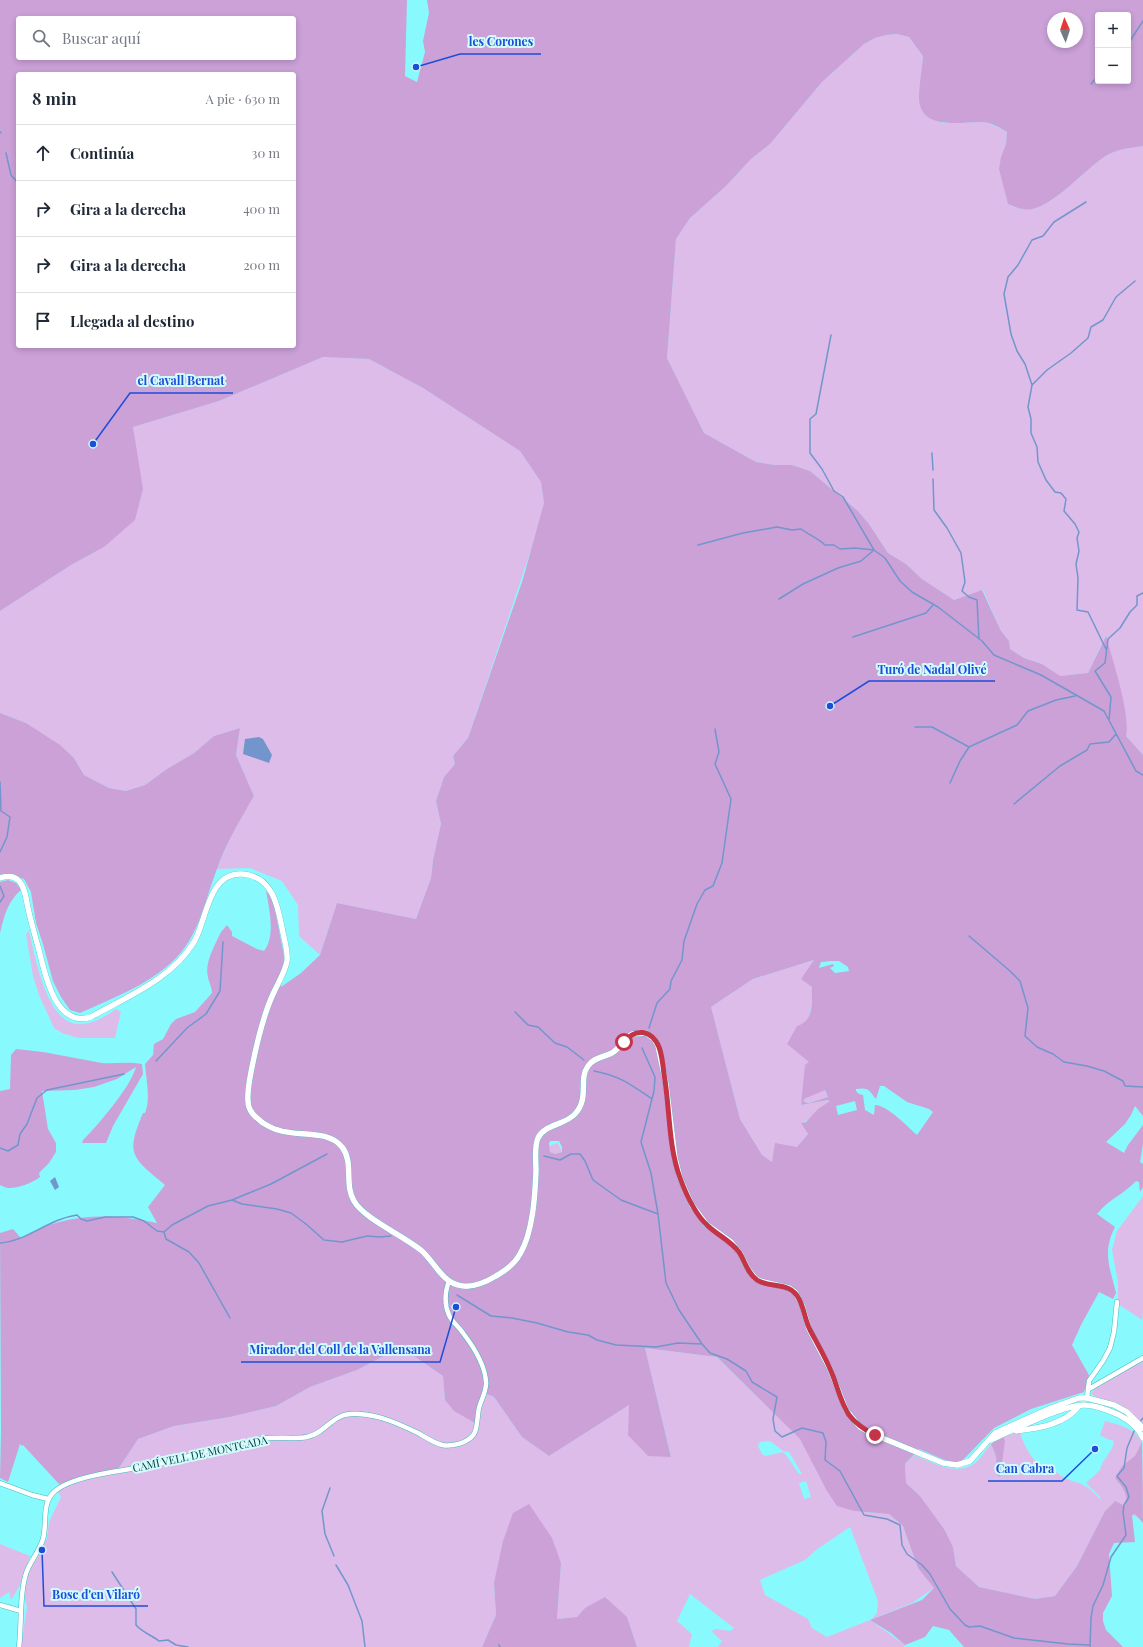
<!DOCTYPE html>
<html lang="es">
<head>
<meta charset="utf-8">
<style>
  body { margin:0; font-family:"Playfair Display",serif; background:#f2f2f3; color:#1f2937 }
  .controls { position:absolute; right:12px; top:12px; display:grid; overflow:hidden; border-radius:4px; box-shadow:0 2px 6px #0003 }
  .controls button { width:36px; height:36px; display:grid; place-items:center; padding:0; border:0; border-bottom:1px solid #e0e1e3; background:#fff; color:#1f2937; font:20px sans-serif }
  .compass { position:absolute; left:1047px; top:12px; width:36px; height:36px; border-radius:50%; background:#fff; box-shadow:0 2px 6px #0003; rotate:357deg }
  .stop { position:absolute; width:12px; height:12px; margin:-9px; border:3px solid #c43347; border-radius:50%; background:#fff }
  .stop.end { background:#c43347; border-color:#fff; box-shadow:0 1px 4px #0008 }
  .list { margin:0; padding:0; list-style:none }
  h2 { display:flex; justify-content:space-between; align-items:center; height:52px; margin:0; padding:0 16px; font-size:17px }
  h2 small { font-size:13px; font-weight:400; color:#747a83 }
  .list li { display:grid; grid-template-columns:26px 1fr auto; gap:12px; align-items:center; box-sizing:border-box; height:56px; padding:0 16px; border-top:1px solid #e0e1e3 }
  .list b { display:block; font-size:15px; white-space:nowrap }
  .list em { font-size:13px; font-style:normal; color:#747a83 }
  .icon { flex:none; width:22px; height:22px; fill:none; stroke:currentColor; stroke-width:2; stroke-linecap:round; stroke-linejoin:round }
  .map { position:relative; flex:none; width:1143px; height:1647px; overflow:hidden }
  .search { position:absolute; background:#fff; box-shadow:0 2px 6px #0003; left:16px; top:16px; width:280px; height:44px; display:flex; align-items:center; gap:10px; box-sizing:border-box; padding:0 14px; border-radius:4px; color:#747a83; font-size:15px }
  .panel { position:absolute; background:#fff; box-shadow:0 2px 6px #0003; left:16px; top:72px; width:280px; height:276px; border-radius:4px }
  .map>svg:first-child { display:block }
  .green { fill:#debce9; fill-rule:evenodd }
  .forest { fill:#cba1d8; fill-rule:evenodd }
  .water { fill:#7296cc }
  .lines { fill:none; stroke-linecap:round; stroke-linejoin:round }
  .stream { stroke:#7296cc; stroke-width:1.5 }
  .minor-casing { stroke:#41babd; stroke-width:5.5 }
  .tertiary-casing { stroke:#41babd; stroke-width:6 }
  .minor { stroke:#fff; stroke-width:4.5 }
  .tertiary { stroke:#fff; stroke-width:5.5 }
  .route { stroke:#c43347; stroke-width:5 }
  .labels { text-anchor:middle; stroke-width:4; stroke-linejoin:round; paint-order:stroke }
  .street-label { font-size:11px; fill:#02393b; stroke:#d2fbfc }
  .leader { fill:none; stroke:#1d4ed8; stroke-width:1.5 }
  .callout-dot { fill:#1d4ed8; stroke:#d2fbfc; stroke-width:1.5 }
  .callout-label { font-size:12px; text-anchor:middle; font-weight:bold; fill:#1d4ed8; stroke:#d2fbfc; stroke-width:4; stroke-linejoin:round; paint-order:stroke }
</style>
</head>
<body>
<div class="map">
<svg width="1143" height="1647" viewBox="0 0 1143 1647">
  <rect width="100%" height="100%" fill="#88fafe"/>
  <!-- green -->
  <path class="green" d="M897,34L909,37L923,56L919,100L942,123L986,122L1007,132L1006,144L1001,157L1008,204C1015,207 1023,211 1032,209C1054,205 1085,170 1104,157C1116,149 1130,148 1143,146V755L1126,736L1105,637L1088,673L1060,676L1042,664L1024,658L1010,649L1009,641L1001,631L983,590L954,600L922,579L906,564L888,553L869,524L858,511L810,471L792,465H774L756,462L704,433L667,358L676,239L690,218L726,186L751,159L770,144L822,82L864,44L875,38L886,35Z
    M323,357L369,359L423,388L520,451L541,482L544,503L535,538L468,738L453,756L455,764L444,777L436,801L441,824L433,860L431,878L416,919L337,903L320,955L299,936L298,905L282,881L250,868L217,869L231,835L254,796L236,755L240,728L214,736L194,753L167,769L145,785L126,791L109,788L84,775L74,758L26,723L0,713V611L71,565L104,547L135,443L133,427L219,401Z
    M29,931C35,956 47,1029 83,1024C95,1023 106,1016 116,1009L121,1012L115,1038H78L62,1033L54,1028L39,995L33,976L26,934Z
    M815,960L810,1016L806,1023L809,1062L801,1105L828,1100L830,1101C825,1105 806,1122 802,1123L808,1134L797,1147L772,1162L762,1155L740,1119L711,1007L753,979Z
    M824,1089L828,1097L809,1103L804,1102V1099Z
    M558,1143L562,1152L555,1154L550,1152L549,1146Z
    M1143,1196V1312L1142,1320L1118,1304V1282L1112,1250L1117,1231Z
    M401,1347L443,1376L445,1400L482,1392L494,1397L522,1437L549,1456L630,1404L671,1456L645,1348L717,1357L800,1439L811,1458L854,1511L889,1514L903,1526L918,1568L934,1588L912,1603L872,1619L877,1613L878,1601L850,1527L816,1550L805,1560L760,1580L765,1595L808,1619L812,1628L827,1637L870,1620L905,1645L904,1647H718L722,1641L711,1631L716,1629L730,1631L734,1628L690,1594L677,1621L692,1634L689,1647H637L627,1617L585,1608L577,1617L557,1619L561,1563L494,1583L496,1615L482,1647H21L27,1607L24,1595L29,1570L42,1549L47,1538L49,1522L61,1497L58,1492L59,1484L119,1468L138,1439L174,1426L230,1417L276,1406L310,1387L357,1370ZM770,1441L783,1451L789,1452L802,1474H799L786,1455L783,1452L765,1456L762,1454L758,1446L760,1442ZM806,1481L811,1497L804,1499L799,1483Z
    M1143,1362V1423L1123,1407L1096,1397L1091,1394C1098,1380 1129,1369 1143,1362Z
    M1105,1421C1119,1425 1136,1428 1142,1443L1143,1494L1139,1518L1132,1515L1125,1506L1114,1502L1105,1511L1077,1566L1055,1596L1035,1599L979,1587L956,1566L953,1547L920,1496L906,1483L905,1464L914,1455C932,1462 956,1477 975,1463C981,1458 986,1450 991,1444L996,1456L997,1475L1000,1477L1003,1436L1020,1433C1025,1448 1036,1470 1054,1469C1065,1483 1075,1479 1087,1487C1093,1491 1097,1497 1102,1500L1099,1496L1086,1483L1100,1470C1102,1459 1113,1452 1114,1441L1107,1439L1100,1435Z
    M0,1544L30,1556L19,1587L11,1600L9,1592L0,1598Z"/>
  <!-- forest -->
  <path class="forest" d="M0,0H407L405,76L417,82L425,52L423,41L429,13L427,0H1143V146C1130,148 1116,149 1104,157C1085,170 1054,205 1032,209C1023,211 1015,207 1008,204L999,169L1001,157L1006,144L1007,132C1000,128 992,123 984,122C963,121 921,132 919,99C919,85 922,70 923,56L909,37L897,34L886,35L875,38L864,44L822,82L770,144L751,159L726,186L690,218L676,239L667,358L704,433L756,462L774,465H792L810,471L858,511L869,524L888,553L906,564L922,579L954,600L982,590L1001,631L1009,641L1010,649L1024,658L1042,664L1060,676L1088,673L1106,636C1112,658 1131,716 1126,736L1143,755V1116L1135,1106L1131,1115L1125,1124L1106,1142L1124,1153L1128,1145L1143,1125V1144L1140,1162L1143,1164V1187L1140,1192L1139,1182L1136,1181C1123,1195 1110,1198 1097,1214L1115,1227C1102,1253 1110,1267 1116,1293L1113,1299L1099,1292L1081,1325L1072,1345L1089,1375L1084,1392L1031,1409L994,1428L960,1463H952L919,1449L905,1464L906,1483L920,1496L944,1529L953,1547L956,1566L979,1587L1035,1599L1055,1596L1077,1566L1105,1511L1115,1501L1125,1506C1129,1494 1123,1488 1115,1478L1122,1466L1135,1456L1142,1442L1143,1523L1135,1514L1132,1515L1135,1542L1114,1543L1109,1554L1112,1596L1103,1613V1621L1106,1630L1123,1647H964L949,1630L933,1626L925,1637L905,1645L891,1633L870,1620L922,1600L934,1588L918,1568L903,1526L889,1514L854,1511L837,1506L827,1491L800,1439L717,1357L645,1348L671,1457L648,1456L628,1435L629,1405L549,1456L522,1437L494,1397L482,1392L475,1423L454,1411L445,1400L443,1376L401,1347L357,1370L310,1387L276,1406L230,1417L174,1426L138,1439L119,1468L59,1484L23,1445L22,1446L20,1444L8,1482L0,1478L1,1432L0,1233L13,1229L21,1238C66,1212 108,1213 157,1223L148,1207L165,1185C132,1157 125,1155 143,1113H145C151,1099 146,1079 145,1064L153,1055L154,1044L163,1039L171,1024L176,1019L195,1012L212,993C212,987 209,983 208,977C204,963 215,945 221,932L227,925L232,932V936L257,949L264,951C276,936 269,908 266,891L273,900L284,956V964L281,987L301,973L320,955L337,903L416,919L431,878L433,860L441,824L436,801L444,777L455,764L453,756L468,738L523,579L544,503L541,482L520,451L423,388L369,359L323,357L219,401L133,427L143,489L135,520L104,547L71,565L0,611ZM1098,15H1128V81H1098ZM18,18H294V58H18ZM1053,18H1077V42H1053ZM18,74H294V346H18ZM814,960L801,979L812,987C811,1004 815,1020 797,1026L787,1044L809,1062L805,1065L801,1105L828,1100L830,1101L818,1109L806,1122L801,1123L808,1134L797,1147L775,1143L772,1162L762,1155L740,1119L711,1007L753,979ZM832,961H839L848,967L849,971L835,973L830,968L834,966L833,964L819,968L821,962ZM880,1086H884L907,1102L929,1109L933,1112L917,1135C908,1127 887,1105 875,1105L874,1115L865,1110L863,1095L859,1094L856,1091V1089C870,1087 869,1091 876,1099ZM825,1090L828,1097L809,1103L804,1102V1099ZM855,1101L857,1110L838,1115L836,1106ZM550,1141H559L562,1147V1152L555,1154L550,1152L549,1144Z
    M0,713L26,723L60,745L74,758L84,775L109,788L126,791L145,785L167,769L194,753L214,736L240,728L236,755L254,796C240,820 226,843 217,869C205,899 200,933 177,957C151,984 113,998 80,1013L70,1010L61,997L53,981L43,944L36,923L31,892L24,879L9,874L0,875Z
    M8,880L16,883L21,890C8,901 4,916 0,933V882Z
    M16,1049L43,1052L102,1063C115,1064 128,1061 142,1064L143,1074L113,1126L106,1143H82L83,1140C98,1125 130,1088 136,1067L117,1079L94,1087L75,1090L42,1091L48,1129L56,1143V1152L49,1163L39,1173L40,1177C32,1183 19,1188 9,1188C6,1188 3,1186 0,1185V1091L10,1089L11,1055Z
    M1003,1436L1005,1441L1000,1477L997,1475L996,1456L991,1444Z
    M529,1504L552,1538L561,1563L557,1619L577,1617L585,1608L605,1597L627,1617L637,1647H482L496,1615L494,1583L503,1541L513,1513Z"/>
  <!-- water -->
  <path class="water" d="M259,737L263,739L272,755L269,763L243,754L245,739Z
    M55,1177L59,1187L55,1190L50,1181Z"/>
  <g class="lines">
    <!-- stream -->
    <path class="stream" d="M1128,44L1143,21
      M1091,84L1098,76
      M0,133L1,132
      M6,153L11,175L18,183
      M1086,202L1054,222L1043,236L1032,240L1018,265L1008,277L1004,294L1011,334L1017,351L1025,364L1032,385L1028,407L1031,419V433L1037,447L1038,462L1046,480L1055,492L1061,493L1066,499L1064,511L1075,524L1079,532L1077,538L1079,551L1076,564L1078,578L1077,610L1088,612L1106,649
      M831,335L816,414L810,419V453L822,469L834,491L843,497L874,550L885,558L900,581L912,592L938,607L982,641L994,655L1041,675L1104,711L1136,771L1143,775
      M1032,385L1047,370L1071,353L1088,338L1091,327L1103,320L1116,297L1135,281
      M932,453L933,470
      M933,479L934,510L947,528L961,553L965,582L962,591L969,597L977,600L979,639
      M698,545L743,533L777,527L792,530L801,529C809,535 818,538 825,545H834L840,549L855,548L874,550
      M779,599L803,584L838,568L861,561L874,550
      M853,637L926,613L933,605
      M1109,720L1111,697L1095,671L1105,663L1108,639L1120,628L1130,612L1137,605V596L1143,593
      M915,727H932L969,747
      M0,782L1,811L10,817L7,837L0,852
      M950,783L960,761L969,747L1017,725L1028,711L1056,700L1075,696
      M1014,804L1060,766L1087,750L1090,744L1109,742L1116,734
      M0,902L4,896L0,886
      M969,936L1010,971L1020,981L1028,1008L1025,1036L1037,1047L1053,1054L1064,1062L1087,1066L1104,1071L1123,1081L1125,1086L1143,1087
      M515,1012L528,1025L538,1027L555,1043L567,1047L584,1060
      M649,1028L657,1003L670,989L671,981L682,960L684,941L697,904L705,890L713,886L722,863L731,799L715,764L719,752L715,729
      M642,1048L655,1077L654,1091L641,1142L651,1173L658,1214L666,1283L679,1310L702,1344L710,1353L727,1359L746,1371L752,1382L777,1397L773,1419L775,1431L782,1437L802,1428L823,1433L826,1442L825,1460L840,1471L864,1515L887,1519L900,1525L902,1545L907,1554L922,1565L930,1574L950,1609L965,1625L969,1627L980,1626L1014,1638L1068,1644L1089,1645
      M156,1061L187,1028L206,1014L220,991L223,942
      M594,1071C620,1076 630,1084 652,1099
      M0,1148L8,1151L18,1145L20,1134L27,1124L37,1098L47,1090L124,1074
      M544,1156L560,1160L571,1154H580L585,1161L593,1180L621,1200L658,1214
      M232,1200L271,1184L327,1154
      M164,1232L166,1239L189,1252L199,1263L230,1318
      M0,1243C28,1241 48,1219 77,1215L81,1219L87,1221L105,1217H133L144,1221L157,1231L164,1232L172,1225L208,1206L232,1200L242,1204L277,1209L291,1213L306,1224L324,1240L342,1242L367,1236L380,1237L391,1236
      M457,1295L491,1316L512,1318L537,1323L568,1332L588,1335L597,1340L616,1345L656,1347L678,1343L702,1344
      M1139,1423L1143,1418
      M330,1488L322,1511L325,1534L334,1556
      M336,1565L348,1585L362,1621L365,1647
      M112,1572L136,1609V1625C142,1632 151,1635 159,1641L168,1640L176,1645L188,1647
      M499,1645L500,1647
      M1090,1647L1091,1618L1093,1606L1103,1585L1111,1557L1126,1535L1123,1512L1124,1505L1129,1497L1126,1487L1117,1476L1124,1468L1127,1448L1135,1429"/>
    <!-- minor casing -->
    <g class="minor-casing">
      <path id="minor" d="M1089,1389L1143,1358
        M1087,1398L1089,1381L1103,1361L1110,1348L1114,1332L1117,1302
        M0,1483L32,1495L48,1499
        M0,1605L21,1611
        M19,1647C22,1624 19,1600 25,1577C28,1563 39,1553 43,1539C47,1525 42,1506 52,1494C69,1474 133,1470 159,1464C195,1455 231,1443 269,1438C281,1437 295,1439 307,1437C329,1432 330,1412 359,1414C380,1415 399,1424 418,1433C425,1437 434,1443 442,1445C452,1447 468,1443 474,1434C478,1427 477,1416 479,1408C481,1400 487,1390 486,1382C485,1365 473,1346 463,1333C459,1327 452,1322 449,1315C444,1304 445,1292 449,1281"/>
    </g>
    <!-- tertiary casing -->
    <g class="tertiary-casing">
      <path id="tertiary" d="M0,878C6,876 13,875 18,880C25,886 26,899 28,908C31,922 35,936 39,950C45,974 55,1028 91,1017C126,997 172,979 194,942C207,920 208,872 242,874C274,876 278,908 283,933C285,942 288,952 287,961C285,972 279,981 274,992C263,1015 257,1042 252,1067C250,1078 247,1090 248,1101C248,1111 255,1117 263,1123C268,1126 273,1129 278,1130C297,1137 328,1129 342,1147C354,1162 344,1185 354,1201C363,1218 406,1237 422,1251C434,1262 442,1281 458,1285C470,1289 486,1282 496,1276C505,1271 515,1263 520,1254C533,1232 535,1196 536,1171C536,1161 534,1147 538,1138C545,1124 565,1125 575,1114C590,1097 578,1080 588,1066C593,1058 604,1057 612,1053C620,1048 625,1039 632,1034L646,1033L654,1039L658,1046L666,1084L675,1158L680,1178L692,1205L706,1224L731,1242L740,1253L748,1269L755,1278L760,1281L789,1288L795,1292L802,1305L809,1329L830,1369L846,1410L860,1427L875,1435L943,1463L957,1465L970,1461L995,1433L1051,1408L1079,1398H1087L1114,1405L1127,1412L1143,1428
        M1016,1431C1039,1428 1064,1425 1079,1406
        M991,1440C1011,1431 1063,1405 1084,1405C1096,1405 1108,1410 1119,1415C1129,1420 1138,1428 1143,1438"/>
    </g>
    <!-- minor -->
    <use href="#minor" class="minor"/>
    <!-- tertiary -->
    <use href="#tertiary" class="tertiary"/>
  </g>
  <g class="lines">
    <!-- route -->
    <path class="route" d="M624,1042C635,1028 651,1029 659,1047C662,1055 663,1065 664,1074C670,1108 668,1145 680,1178C686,1194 694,1213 707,1225C717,1235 730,1240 739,1252C745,1261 747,1273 757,1280C771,1289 790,1281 799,1299C804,1308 805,1320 810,1330C818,1345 827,1360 833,1376C838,1389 841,1403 849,1415C856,1424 865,1430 875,1435"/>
  </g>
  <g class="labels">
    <!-- street labels -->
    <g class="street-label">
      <text transform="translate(200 1454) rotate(-12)" y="4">CAMÍ VELL DE MONTCADA</text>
    </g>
  </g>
  <!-- callouts -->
  <path class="leader" d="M416 67L460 54H541M93 444L130 393H233M830 706L869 681H995M456 1307L440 1362H241M1095 1449L1062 1481H988M42 1550L44 1606H148"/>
  <g class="callout-dot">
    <circle cx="416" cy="67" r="4"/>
    <circle cx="93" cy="444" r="4"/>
    <circle cx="830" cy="706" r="4"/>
    <circle cx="456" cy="1307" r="4"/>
    <circle cx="1095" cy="1449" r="4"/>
    <circle cx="42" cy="1550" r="4"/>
  </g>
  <g class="callout-label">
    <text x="501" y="46">les Corones</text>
    <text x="181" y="385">el Cavall Bernat</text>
    <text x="932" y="674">Turó de Nadal Olivé</text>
    <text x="340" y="1354">Mirador del Coll de la Vallensana</text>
    <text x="1025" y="1473">Can Cabra</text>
    <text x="96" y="1599">Bosc d'en Vilaró</text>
  </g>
</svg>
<div class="controls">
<button>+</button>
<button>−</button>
</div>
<svg class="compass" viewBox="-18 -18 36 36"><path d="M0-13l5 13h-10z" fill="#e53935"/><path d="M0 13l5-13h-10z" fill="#747a83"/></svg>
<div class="stop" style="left:624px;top:1042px"></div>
<div class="stop end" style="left:875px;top:1435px"></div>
<div class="search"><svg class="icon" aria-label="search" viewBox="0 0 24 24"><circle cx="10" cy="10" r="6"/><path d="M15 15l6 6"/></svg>Buscar aquí</div>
<section class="panel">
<h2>8 min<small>A pie · 630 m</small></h2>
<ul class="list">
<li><svg class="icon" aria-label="ahead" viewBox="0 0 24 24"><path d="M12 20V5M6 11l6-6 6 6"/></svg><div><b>Continúa</b></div><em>30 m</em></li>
<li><svg class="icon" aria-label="right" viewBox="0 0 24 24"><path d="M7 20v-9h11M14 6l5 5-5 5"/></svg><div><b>Gira a la derecha</b></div><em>400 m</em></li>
<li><svg class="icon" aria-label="right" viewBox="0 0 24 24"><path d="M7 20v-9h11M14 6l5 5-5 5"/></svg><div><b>Gira a la derecha</b></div><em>200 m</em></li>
<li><svg class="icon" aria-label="arrive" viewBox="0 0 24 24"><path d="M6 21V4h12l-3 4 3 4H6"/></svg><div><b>Llegada al destino</b></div></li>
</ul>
</section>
</div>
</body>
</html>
